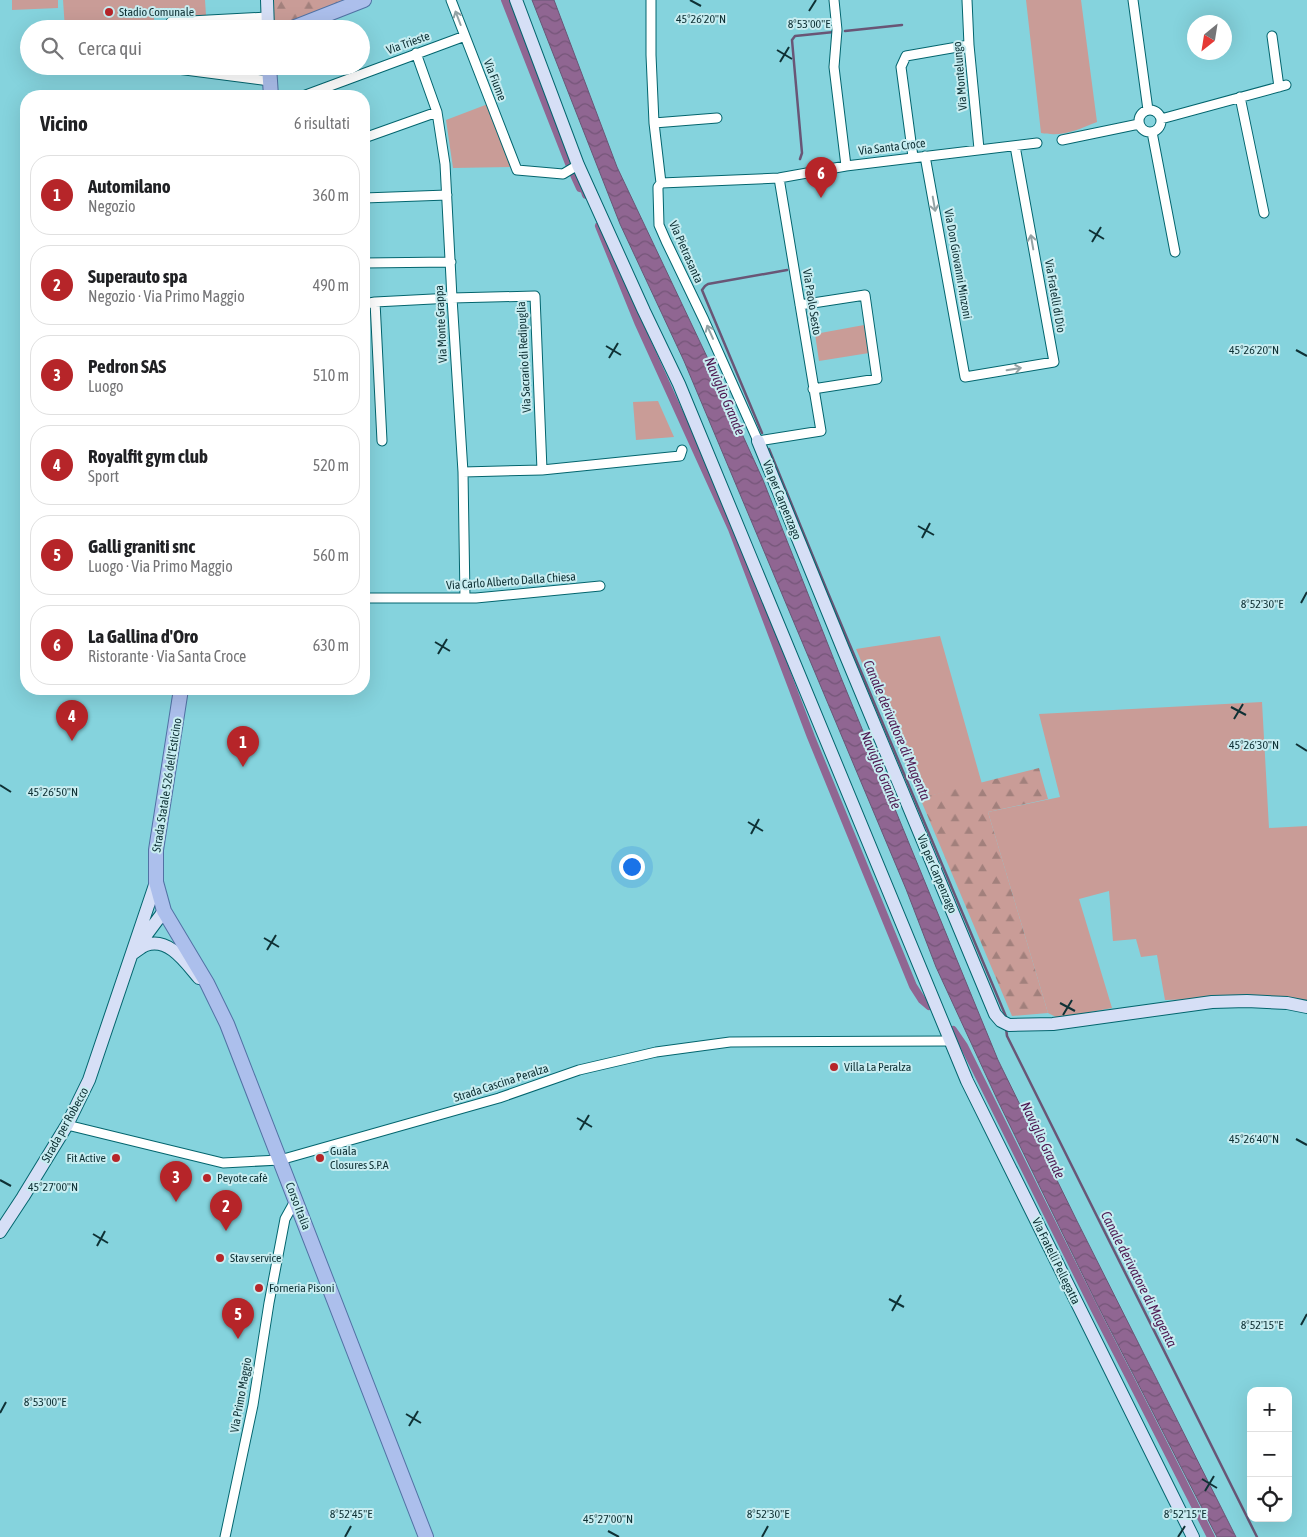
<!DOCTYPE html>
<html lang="it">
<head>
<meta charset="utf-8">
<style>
  body { margin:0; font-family:"Asap Condensed",sans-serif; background:#f2f2f2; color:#202124 }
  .controls { position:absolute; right:15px; bottom:15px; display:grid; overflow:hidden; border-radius:10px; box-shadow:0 5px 20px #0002 }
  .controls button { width:45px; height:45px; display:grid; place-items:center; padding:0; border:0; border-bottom:1px solid #e0e0e0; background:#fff; color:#202124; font:25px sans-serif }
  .compass { position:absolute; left:1187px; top:15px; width:45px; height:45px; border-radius:50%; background:#fff; box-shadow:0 5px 20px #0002; rotate:210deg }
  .you { position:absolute; left:631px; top:866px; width:18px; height:18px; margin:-12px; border:4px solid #fff; border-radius:50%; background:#1a73e8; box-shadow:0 0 0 8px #1a73e833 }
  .badge { display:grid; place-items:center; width:32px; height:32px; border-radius:50%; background:#b62529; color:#fff; font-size:16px; font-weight:700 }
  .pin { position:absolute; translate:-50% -41px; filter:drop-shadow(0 1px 2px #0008) }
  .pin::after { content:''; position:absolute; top:26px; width:18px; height:15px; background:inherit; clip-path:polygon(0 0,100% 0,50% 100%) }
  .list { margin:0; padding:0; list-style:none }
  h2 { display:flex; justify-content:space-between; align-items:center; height:65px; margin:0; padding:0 20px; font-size:21px }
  h2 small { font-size:16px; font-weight:400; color:#757577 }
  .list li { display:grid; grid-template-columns:32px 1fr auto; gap:15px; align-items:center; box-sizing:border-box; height:80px; margin:0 10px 10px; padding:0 10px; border:1px solid #e0e0e0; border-radius:20px }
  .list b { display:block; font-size:19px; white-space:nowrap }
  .list p { margin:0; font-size:16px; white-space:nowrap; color:#757577 }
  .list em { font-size:16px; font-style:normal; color:#757577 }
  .icon { flex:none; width:28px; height:28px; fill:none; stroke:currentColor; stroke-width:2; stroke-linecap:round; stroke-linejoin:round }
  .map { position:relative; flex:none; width:1307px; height:1537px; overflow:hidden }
  .search { position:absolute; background:#fff; box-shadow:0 5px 20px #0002; left:20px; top:20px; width:350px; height:55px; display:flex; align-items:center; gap:12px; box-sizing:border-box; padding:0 18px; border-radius:28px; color:#757577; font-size:19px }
  .panel { position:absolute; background:#fff; box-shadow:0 5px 20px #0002; left:20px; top:90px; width:350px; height:605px; border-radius:20px }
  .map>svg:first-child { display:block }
  .green { fill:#c99c97 }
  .forest { fill:url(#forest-firs) }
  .water { fill:url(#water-waves); stroke:#695676 }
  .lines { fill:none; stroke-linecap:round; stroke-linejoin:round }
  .stream { stroke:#695676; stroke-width:2.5 }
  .canal { stroke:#906692; stroke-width:8 }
  .street-casing { stroke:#03656e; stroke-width:11 }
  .secondary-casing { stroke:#03656e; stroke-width:14 }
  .primary-casing { stroke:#5172a4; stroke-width:16 }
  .street { stroke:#fff; stroke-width:9 }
  .secondary { stroke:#d6dff6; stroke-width:12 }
  .primary { stroke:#acbfec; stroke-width:14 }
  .oneway { stroke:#93a2a4 }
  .ticks { fill:none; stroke:#0f3135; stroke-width:2 }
  .poi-dot { fill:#b62529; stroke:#c8edf1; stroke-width:2 }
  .labels { text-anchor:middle; stroke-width:4; stroke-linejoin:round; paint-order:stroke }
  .poi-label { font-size:12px; fill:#0f3135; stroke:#c8edf1; text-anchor:start }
  .street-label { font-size:12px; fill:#0f3135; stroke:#c8edf1 }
  .water-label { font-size:14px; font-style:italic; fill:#4f1952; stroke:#c8edf1 }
  .ticks-label { font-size:12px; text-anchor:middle; fill:#0f3135; stroke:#c8edf1; stroke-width:4; stroke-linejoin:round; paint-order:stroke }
</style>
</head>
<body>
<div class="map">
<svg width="1307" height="1537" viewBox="0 0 1307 1537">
  <defs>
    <pattern id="forest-firs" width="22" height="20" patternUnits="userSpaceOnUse" patternTransform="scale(1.25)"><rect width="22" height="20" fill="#c99c97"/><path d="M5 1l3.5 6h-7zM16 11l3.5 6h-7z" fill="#a2807c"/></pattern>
    <pattern id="water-waves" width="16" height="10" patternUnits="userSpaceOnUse" patternTransform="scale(1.25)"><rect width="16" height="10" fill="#906692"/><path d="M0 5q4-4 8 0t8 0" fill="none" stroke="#745578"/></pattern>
  </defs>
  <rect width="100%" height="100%" fill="#85d3dd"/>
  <!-- green -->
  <path class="green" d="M12,0H58V8L12,10Z
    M63,0H205L206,15L178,17L176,8H154V29H65Z
    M1026,0H1081L1097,122C1077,130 1063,137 1041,133Z
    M488,104L513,167L453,168L446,120Z
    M864,325L869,353L819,361L815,334Z
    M658,401L674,437L636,440L633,402Z
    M940,636L982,784L920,798L856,649Z
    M1262,702L1269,828L1307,826V1001L1268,997L1165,1000L1157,955L1141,957L1136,939L1113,941L1109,891L1079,899L1112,1008L1058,1018L1048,1013L988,812L1060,797L1039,714Z"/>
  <!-- forest -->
  <path class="forest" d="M272,0H342L343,4L281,29H273Z
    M1039,768L1048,799L988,812L1048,1013L1012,1016L920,798Z"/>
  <!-- water -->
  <path class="water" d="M532,0H554L617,167L709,361L763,480L842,680L998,1060L1077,1221L1236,1537H1217L1096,1302L997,1099L936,967L906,889L684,361L620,224Z"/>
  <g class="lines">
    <!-- stream -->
    <path class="stream" d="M845,31L902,25
      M800,159L802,153L792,40L795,36L834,32
      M762,433L702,290L705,286L708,284L787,270
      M769,449L828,593L1007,1019
      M1006,1028L1007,1036L1257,1537"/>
    <!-- canal -->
    <path class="canal" d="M505,0L570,166L580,188L584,189L586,195
      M599,226L638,322L732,529L811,737L913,986L922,1000L929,1006
      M953,1030L964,1046L1095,1310L1211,1537"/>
    <!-- street casing -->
    <g class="street-casing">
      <path id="street" d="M451,0L517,170L563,174L578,165
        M651,0V55L654,123L661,183L658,187V190L659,225L666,241L704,320L758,441L821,431L779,178
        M834,0L837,30L834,67L846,166
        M967,0L969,45L979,149
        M1133,0L1148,110
        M171,29V22L267,17
        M1272,36L1279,87
        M416,53L437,112L445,164L452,298L463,472L465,598
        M154,66L270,81
        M303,96L465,36
        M1240,97L1264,213
        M1139 121a11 11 0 1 1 22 0a11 11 0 1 1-22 0Z
        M1161,119L1286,85
        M654,123L717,118
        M1152,132L1175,252
        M364,138L437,112
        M1062,140L1139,124
        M925,156L965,377L1054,362L1015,146
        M913,157L901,67L906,56L969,45
        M661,183L779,178L846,166L1037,143
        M364,198L447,195
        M364,263L451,262
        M375,302L382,441
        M364,304L375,302L452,298L535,296L542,470
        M800,305L865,295L877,379L813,389
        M463,472L542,470L680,456L682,450
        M364,598H476L600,586
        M67,1125L223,1163L280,1160L499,1098L579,1070L656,1052L730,1042L950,1041
        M225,1537L253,1405L269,1303L285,1219L295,1201"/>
    </g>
    <!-- secondary casing -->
    <g class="secondary-casing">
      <path id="secondary" d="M267,0L268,29
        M516,0L578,165L644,311L679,384L967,1081L1193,1537
        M758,441L843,649L995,1014L1001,1021L1009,1025L1053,1024L1212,1002L1247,1001L1287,1003L1307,1007
        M138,946L164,911
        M132,954C137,951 141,947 146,945C169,937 186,963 199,978
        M0,1232L23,1197L67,1125L89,1080L156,882"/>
    </g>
    <!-- primary casing -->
    <g class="primary-casing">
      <path id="primary" d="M290,29L364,0
        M269,66L271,96
        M181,689L156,850V882L164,911L207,983L227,1024L426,1537"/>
    </g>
    <!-- street -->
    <use href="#street" class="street"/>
    <!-- secondary -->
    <use href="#secondary" class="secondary"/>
    <!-- primary -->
    <use href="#primary" class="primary"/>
  </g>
  <!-- one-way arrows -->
  <defs><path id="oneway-shaft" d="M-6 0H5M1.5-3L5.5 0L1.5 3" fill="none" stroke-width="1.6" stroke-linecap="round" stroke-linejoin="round" transform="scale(1.25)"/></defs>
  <g class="oneway">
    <use href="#oneway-shaft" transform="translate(458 18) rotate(-111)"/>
    <use href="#oneway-shaft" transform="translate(934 204) rotate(80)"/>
    <use href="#oneway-shaft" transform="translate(1032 242) rotate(-100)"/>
    <use href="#oneway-shaft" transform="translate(710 332) rotate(-114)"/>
    <use href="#oneway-shaft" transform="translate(1014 369) rotate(-9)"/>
  </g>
  <!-- ticks -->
  <path class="ticks" d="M690,0L701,6M809,11L816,0M777,50L792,59M780,62L789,47M1089,230L1104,239M1092,242L1101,227M606,346L621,355M1296,350L1307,356M609,358L618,343M918,526L934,535M922,538L930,523M1301,603L1307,592M435,642L450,651M438,654L447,639M1231,707L1246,715M1234,719L1243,704M1296,744L1307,751M0,785L11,792M748,822L763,831M751,834L759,819M264,938L279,947M267,950L276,935M1060,1003L1075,1011M1063,1015L1072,1000M577,1118L592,1127M580,1130L589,1115M1296,1139L1307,1145M0,1180L11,1186M93,1234L108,1243M97,1246L105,1231M889,1299L904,1307M892,1311L901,1295M1301,1325L1307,1314M0,1413L6,1402M406,1414L421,1423M409,1426L418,1411M1202,1479L1217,1488M1205,1491L1214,1476M608,1531L619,1537M345,1537L351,1526M762,1537L768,1526M1178,1537L1185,1526"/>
  <!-- markers -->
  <g class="poi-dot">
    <circle cx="109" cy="12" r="5"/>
    <circle cx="834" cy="1067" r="5"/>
    <circle cx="116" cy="1158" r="5"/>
    <circle cx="320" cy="1158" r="5"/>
    <circle cx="207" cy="1178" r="5"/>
    <circle cx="220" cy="1258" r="5"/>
    <circle cx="259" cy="1288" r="5"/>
  </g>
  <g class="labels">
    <!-- poi labels -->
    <g class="poi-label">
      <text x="119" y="16">Stadio Comunale</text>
      <text x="844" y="1071">Villa La Peralza</text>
      <text x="330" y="1155">Guala<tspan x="330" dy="14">Closures S.P.A</tspan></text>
      <text x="106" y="1162" text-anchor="end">Fit Active</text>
      <text x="217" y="1182">Peyote cafè</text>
      <text x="230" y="1262">Stav service</text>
      <text x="269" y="1292">Forneria Pisoni</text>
    </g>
    <!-- street labels -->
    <g class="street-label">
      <text transform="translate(408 43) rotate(-20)" y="4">Via Trieste</text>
      <text transform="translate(960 76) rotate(-95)" y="4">Via Montelungo</text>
      <text transform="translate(495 80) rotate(69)" y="4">Via Fiume</text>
      <text transform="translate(892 147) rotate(-7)" y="4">Via Santa Croce</text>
      <text transform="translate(686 252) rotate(66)" y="4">Via Pietrasanta</text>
      <text transform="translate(958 264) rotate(80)" y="4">Via Don Giovanni Minzoni</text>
      <text transform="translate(1055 296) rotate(80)" y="4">Via Fratelli di Dio</text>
      <text transform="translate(812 302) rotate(81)" y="4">Via Paolo Sesto</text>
      <text transform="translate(441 324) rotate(-93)" y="4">Via Monte Grappa</text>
      <text transform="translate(524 357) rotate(-93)" y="4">Via Sacrario di Redipuglia</text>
      <text transform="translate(782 500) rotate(68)" y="4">Via per Carpenzago</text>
      <text transform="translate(511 581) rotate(-4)" y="4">Via Carlo Alberto Dalla Chiesa</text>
      <text transform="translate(167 785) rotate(-81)" y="4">Strada Statale 526 dell'Esticino</text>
      <text transform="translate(937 874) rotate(67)" y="4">Via per Carpenzago</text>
      <text transform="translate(501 1083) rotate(-18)" y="4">Strada Cascina Peralza</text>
      <text transform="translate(65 1125) rotate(-61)" y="4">Strada per Robecco</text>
      <text transform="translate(298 1206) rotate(69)" y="4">Corso Italia</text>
      <text transform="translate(1056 1261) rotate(64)" y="4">Via Fratelli Pellegatta</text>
      <text transform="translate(241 1395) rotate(-80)" y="4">Via Primo Maggio</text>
    </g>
    <!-- water labels -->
    <g class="water-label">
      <text transform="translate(725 396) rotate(67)" y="5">Naviglio Grande</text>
      <text transform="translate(897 730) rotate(67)" y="5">Canale derivatore di Magenta</text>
      <text transform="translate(881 770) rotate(67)" y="5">Naviglio Grande</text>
      <text transform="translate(1043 1140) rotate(64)" y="5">Naviglio Grande</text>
      <text transform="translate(1139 1279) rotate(63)" y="5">Canale derivatore di Magenta</text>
    </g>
  </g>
  <g class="ticks-label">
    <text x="701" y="23">45°26'20"N</text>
    <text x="809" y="28">8°53'00"E</text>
    <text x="1254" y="354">45°26'20"N</text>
    <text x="1262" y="608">8°52'30"E</text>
    <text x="1254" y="749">45°26'30"N</text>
    <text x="53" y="796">45°26'50"N</text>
    <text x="1254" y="1143">45°26'40"N</text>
    <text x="53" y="1191">45°27'00"N</text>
    <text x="1262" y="1329">8°52'15"E</text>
    <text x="45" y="1406">8°53'00"E</text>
    <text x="351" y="1518">8°52'45"E</text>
    <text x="768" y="1518">8°52'30"E</text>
    <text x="1185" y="1518">8°52'15"E</text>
    <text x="608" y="1523">45°27'00"N</text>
  </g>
</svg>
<div class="controls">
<button>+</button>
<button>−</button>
<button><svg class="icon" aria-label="locate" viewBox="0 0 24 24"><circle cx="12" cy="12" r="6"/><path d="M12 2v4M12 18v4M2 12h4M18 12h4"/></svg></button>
</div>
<svg class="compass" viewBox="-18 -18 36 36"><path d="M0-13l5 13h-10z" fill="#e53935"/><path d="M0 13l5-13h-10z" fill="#757577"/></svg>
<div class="you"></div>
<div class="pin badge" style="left:243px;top:767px">1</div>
<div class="pin badge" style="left:226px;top:1231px">2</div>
<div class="pin badge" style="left:176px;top:1202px">3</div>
<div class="pin badge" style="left:72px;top:741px">4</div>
<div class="pin badge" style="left:238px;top:1339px">5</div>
<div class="pin badge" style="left:821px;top:198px">6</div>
<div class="search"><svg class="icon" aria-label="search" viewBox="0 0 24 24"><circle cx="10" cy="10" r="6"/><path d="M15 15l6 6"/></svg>Cerca qui</div>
<section class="panel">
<h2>Vicino<small>6 risultati</small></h2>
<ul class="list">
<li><span class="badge">1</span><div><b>Automilano</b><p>Negozio</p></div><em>360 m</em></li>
<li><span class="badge">2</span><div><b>Superauto spa</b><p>Negozio · Via Primo Maggio</p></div><em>490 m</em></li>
<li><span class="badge">3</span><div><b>Pedron SAS</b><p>Luogo</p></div><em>510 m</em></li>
<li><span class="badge">4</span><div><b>Royalfit gym club</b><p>Sport</p></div><em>520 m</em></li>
<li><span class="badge">5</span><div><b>Galli graniti snc</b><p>Luogo · Via Primo Maggio</p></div><em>560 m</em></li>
<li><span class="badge">6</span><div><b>La Gallina d'Oro</b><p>Ristorante · Via Santa Croce</p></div><em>630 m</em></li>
</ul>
</section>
</div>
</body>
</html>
